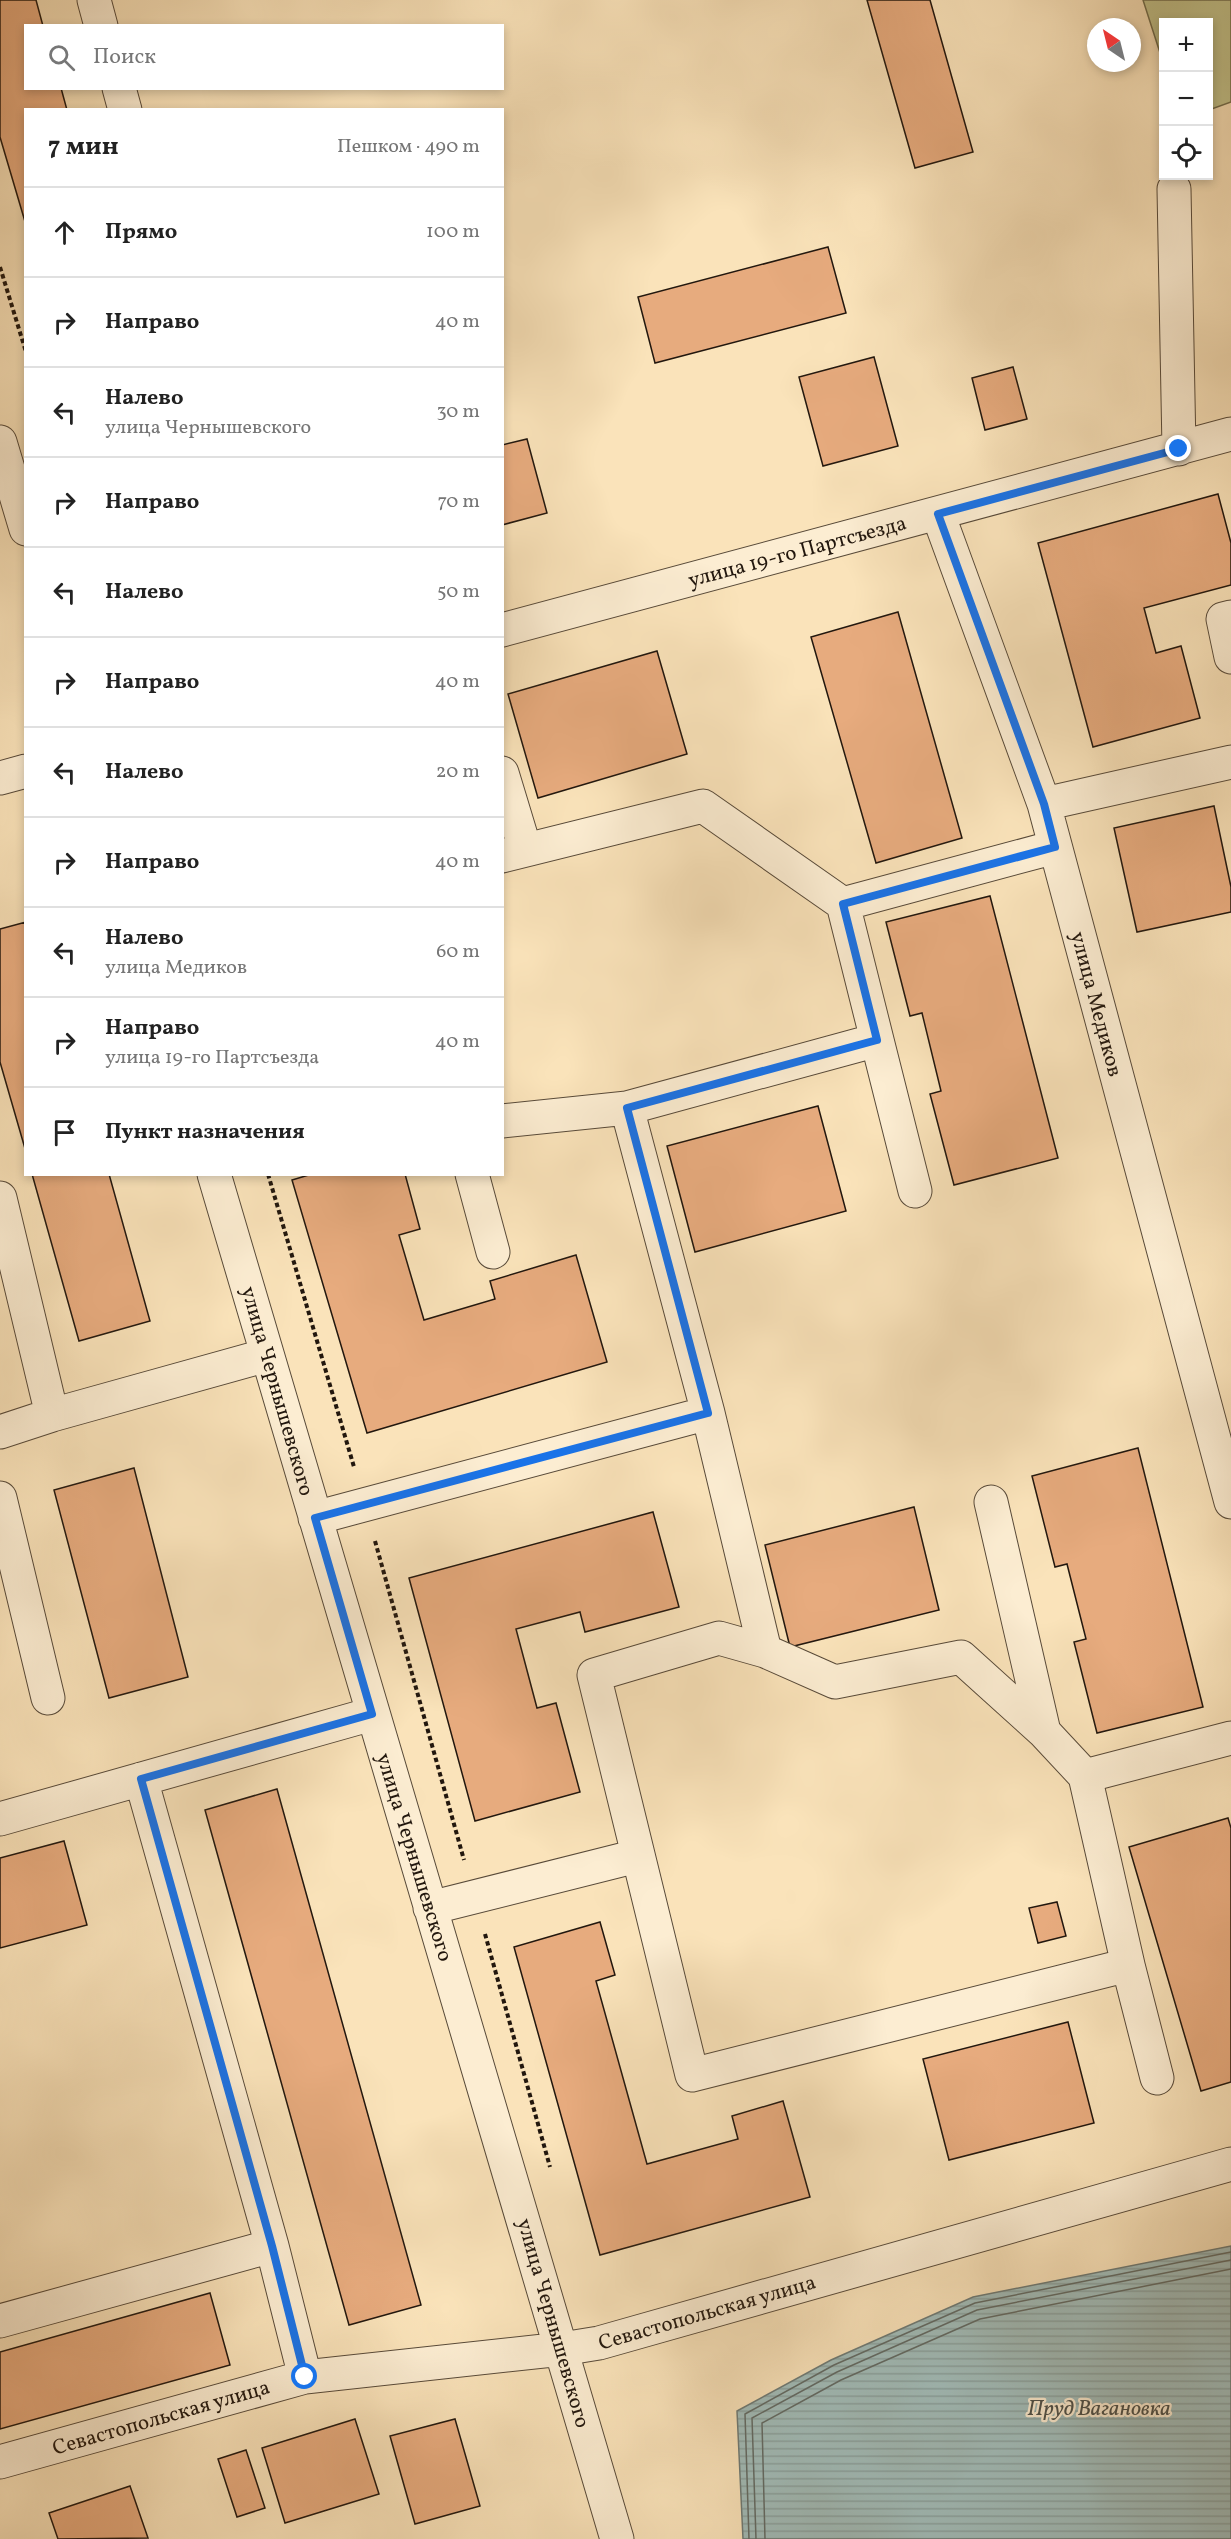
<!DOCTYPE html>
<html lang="ru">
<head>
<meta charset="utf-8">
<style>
  body { margin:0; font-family:Vollkorn,serif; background:#f2f2f2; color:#222 }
  .controls { position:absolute; right:18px; top:18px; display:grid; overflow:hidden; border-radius:0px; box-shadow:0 3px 9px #0003 }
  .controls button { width:54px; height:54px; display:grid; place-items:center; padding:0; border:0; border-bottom:2px solid #e0e0e0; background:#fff; color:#222; font:30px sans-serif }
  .compass { position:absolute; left:1087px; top:18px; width:54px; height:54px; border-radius:50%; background:#fff; box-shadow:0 3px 9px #0003; rotate:325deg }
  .stop { position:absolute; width:18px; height:18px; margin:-14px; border:4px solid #1a73e8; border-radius:50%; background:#fff }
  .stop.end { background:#1a73e8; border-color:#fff; box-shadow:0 2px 6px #0008 }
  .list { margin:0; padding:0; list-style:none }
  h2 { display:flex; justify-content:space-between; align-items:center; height:78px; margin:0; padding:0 24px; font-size:26px }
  h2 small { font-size:20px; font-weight:400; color:#767676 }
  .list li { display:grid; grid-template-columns:39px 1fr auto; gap:18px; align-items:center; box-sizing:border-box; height:90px; padding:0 24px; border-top:2px solid #e0e0e0 }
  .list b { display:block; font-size:22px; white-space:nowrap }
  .list p { margin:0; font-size:20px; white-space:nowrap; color:#767676 }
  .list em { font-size:20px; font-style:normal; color:#767676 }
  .icon { flex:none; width:33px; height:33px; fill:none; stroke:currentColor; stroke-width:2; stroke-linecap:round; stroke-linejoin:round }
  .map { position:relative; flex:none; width:1231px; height:2539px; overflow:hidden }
  .search { position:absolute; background:#fff; box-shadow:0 3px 9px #0003; left:24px; top:24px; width:480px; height:66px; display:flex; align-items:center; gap:15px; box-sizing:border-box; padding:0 21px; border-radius:0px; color:#767676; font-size:22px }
  .panel { position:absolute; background:#fff; box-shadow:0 3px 9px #0003; left:24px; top:108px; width:480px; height:1068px; border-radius:0px }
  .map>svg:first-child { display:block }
  .pitch { fill:#c2c38c; stroke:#726d4d; stroke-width:1.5 }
  .water { fill:url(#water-rules); stroke:#6e7a75; stroke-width:1.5 }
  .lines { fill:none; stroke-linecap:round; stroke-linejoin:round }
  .shore { stroke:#626a64; stroke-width:1.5 }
  .building { fill:#e7ab7e; stroke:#22170e; stroke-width:1.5 }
  .minor-casing { stroke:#584a39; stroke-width:35 }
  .path { stroke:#22170e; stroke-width:4; stroke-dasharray:4.5 3; stroke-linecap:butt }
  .minor { stroke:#fcedd2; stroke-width:33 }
  .route { stroke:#1a73e8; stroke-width:8 }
  .labels { text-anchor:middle; stroke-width:4.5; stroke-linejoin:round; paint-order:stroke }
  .street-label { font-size:21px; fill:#22170e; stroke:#fcedd2 }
  .water-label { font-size:22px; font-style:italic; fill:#4e514a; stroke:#fcedd2 }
</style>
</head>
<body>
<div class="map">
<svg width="1231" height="2539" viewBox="0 0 1231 2539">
  <defs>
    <pattern id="water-rules" width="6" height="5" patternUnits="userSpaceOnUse" patternTransform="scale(1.5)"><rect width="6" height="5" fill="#a1bcb9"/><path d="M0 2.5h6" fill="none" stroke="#8aa19e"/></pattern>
  </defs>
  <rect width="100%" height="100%" fill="#fae3ba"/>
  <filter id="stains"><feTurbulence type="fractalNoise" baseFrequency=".00333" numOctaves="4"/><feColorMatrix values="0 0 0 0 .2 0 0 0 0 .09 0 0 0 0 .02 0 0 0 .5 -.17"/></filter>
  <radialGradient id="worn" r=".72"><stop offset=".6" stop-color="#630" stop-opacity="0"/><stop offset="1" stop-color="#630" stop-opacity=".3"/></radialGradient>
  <!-- pitch -->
  <path class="pitch" d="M1143,0H1231V102L1209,110L1208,22H1164L1163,62Z"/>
  <!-- water -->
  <path class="water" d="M1231,2246V2539H743L737,2411L831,2360L973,2297Z"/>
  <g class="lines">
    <!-- shore -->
    <path class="shore" d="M749,2539L745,2414L834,2365L975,2303L1231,2252
      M756,2539L752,2418L837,2372L977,2310L1231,2260
      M765,2539L762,2423L841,2380L980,2319L1231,2269"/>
  </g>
  <!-- building -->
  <path class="building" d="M0,0H36L43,26H26V88H61L67,110H26V225L0,137Z
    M867,0H930L973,152L915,168Z
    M828,247L846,313L655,363L638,297Z
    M874,357L898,446L823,466L799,377Z
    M1013,367L1027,419L985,430L972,378Z
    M527,439L547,513L502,525V445Z
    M1218,494L1231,543V585L1144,608L1156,653L1181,646L1200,718L1093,747L1038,543Z
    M898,612L962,838L876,863L811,637Z
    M657,651L687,754L538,798L508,694Z
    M1214,806L1231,887V912L1137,932L1114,828Z
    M990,896L1058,1158L954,1185L930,1094L941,1091L922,1013L910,1016L886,922Z
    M26,922V1152L0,1062V929Z
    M818,1106L846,1211L695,1252L667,1146Z
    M32,1174H109L150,1321L79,1341Z
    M312,1174H405L420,1229L399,1235L424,1320L495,1299L490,1281L576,1255L607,1362L367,1433L292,1180Z
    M1138,1448L1203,1707L1097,1733L1074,1642L1086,1639L1067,1564L1055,1567L1032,1476Z
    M134,1468L188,1677L109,1698L54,1490Z
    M914,1507L939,1610L790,1647L765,1545Z
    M653,1512L679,1607L585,1632L580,1612L516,1629L537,1708L556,1703L580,1792L475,1821L409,1578Z
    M277,1789L421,2305L349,2325L205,1810Z
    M1228,1818L1231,1828V2082L1201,2091L1129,1847Z
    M64,1841L87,1925L0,1948V1858Z
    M1057,1902L1066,1936L1038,1943L1029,1908Z
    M600,1922L615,1975L596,1981L647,2164L738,2139L732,2116L783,2101L810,2197L600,2255L514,1947Z
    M1068,2022L1094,2123L949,2160L923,2059Z
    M210,2293L230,2365L0,2429V2352Z
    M355,2419L379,2494L285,2523L262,2448Z
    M455,2419L480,2506L415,2524L390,2436Z
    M246,2450L265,2508L237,2517L218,2459Z
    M130,2486L148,2538L58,2539L49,2513Z"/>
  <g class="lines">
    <!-- minor casing -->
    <g class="minor-casing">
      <path id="minor" d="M94,0L101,26
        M119,88L125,110
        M1174,189L1179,449
        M0,442L26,529
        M938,514L1044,804L1231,1502
        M1231,617L1223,619L1231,657
        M502,630L1231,434
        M502,773L525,849
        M0,778L26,771
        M1044,804L1231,762
        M502,856L703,806L843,904L1055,847
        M877,1040L915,1191
        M627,1108L708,1413L765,1651
        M502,1121L627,1108L877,1040L843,904
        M214,1174L617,2539
        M472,1174L493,1252
        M0,1198L52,1415L267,1355
        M0,1432L52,1415
        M0,1498L48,1698
        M991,1502L1044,1732
        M315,1518L708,1413
        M719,1638L765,1651L835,1682L961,1657L1044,1732L1085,1776L1128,1965L692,2075L594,1675Z
        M1085,1776L1231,1738
        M141,1779L272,2246L305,2377
        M0,1819L372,1714
        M430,1908L637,1856
        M1128,1965L1157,2078
        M0,2321L272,2246
        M0,2462L305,2377L562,2349L599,2343L1231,2164"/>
    </g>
    <!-- path -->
    <path class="path" d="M0,267L26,352
      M268,1174L354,1467
      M375,1541L464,1860
      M485,1934L550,2167"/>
    <!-- minor -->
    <use href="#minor" class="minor"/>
  </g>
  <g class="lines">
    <!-- route -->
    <path class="route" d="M305,2377L272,2246L141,1779L372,1714L315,1518L708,1413L627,1108L877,1040L843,904L1055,847L1044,804L938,514L1179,449"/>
  </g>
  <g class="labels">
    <!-- street labels -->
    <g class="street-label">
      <text transform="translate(797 551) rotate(-15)" y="7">улица 19-го Партсъезда</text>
      <text transform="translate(1097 1004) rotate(75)" y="7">улица Медиков</text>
      <text transform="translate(278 1391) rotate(74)" y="7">улица Чернышевского</text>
      <text transform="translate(415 1857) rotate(73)" y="7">улица Чернышевского</text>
      <text transform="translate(707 2312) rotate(-16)" y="7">Севастопольская улица</text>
      <text transform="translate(554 2323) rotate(74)" y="7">улица Чернышевского</text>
      <text transform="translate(161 2417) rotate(-16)" y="7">Севастопольская улица</text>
    </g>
    <!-- water labels -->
    <g class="water-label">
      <text x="1099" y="2415">Пруд Вагановка</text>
    </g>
  </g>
  <rect width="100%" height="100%" filter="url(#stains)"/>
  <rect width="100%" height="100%" fill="url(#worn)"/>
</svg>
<div class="controls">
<button>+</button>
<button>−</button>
<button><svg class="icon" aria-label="locate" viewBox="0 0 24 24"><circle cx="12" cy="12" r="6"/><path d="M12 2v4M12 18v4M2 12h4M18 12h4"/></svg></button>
</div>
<svg class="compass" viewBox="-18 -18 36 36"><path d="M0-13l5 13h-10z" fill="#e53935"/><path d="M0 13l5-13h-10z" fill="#767676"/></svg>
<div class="stop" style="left:305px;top:2377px"></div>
<div class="stop end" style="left:1179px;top:449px"></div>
<div class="search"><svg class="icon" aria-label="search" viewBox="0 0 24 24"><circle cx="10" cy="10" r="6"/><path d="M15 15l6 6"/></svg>Поиск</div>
<section class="panel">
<h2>7 мин<small>Пешком · 490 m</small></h2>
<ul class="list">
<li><svg class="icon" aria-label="ahead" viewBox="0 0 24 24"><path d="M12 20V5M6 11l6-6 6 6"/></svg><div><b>Прямо</b></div><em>100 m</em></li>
<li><svg class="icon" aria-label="right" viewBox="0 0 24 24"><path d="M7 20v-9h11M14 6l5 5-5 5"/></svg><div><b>Направо</b></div><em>40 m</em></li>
<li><svg class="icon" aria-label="left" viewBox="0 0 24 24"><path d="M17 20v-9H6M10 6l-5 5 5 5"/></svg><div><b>Налево</b><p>улица Чернышевского</p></div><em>30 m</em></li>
<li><svg class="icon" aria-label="right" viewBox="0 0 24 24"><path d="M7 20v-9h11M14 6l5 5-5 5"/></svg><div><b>Направо</b></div><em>70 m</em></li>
<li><svg class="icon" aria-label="left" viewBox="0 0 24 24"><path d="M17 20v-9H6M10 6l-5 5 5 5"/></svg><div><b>Налево</b></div><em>50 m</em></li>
<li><svg class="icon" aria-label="right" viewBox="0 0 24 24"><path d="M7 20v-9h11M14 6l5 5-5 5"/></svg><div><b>Направо</b></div><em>40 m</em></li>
<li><svg class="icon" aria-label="left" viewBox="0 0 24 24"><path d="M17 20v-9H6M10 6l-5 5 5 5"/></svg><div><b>Налево</b></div><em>20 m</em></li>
<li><svg class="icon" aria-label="right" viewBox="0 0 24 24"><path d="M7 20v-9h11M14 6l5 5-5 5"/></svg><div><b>Направо</b></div><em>40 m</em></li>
<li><svg class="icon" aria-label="left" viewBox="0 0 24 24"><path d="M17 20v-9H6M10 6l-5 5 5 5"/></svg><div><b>Налево</b><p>улица Медиков</p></div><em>60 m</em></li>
<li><svg class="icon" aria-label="right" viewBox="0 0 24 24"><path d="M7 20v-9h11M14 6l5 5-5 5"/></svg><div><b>Направо</b><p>улица 19-го Партсъезда</p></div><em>40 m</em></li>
<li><svg class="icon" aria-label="arrive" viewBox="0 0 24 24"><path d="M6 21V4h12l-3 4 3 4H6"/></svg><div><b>Пункт назначения</b></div></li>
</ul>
</section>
</div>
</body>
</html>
